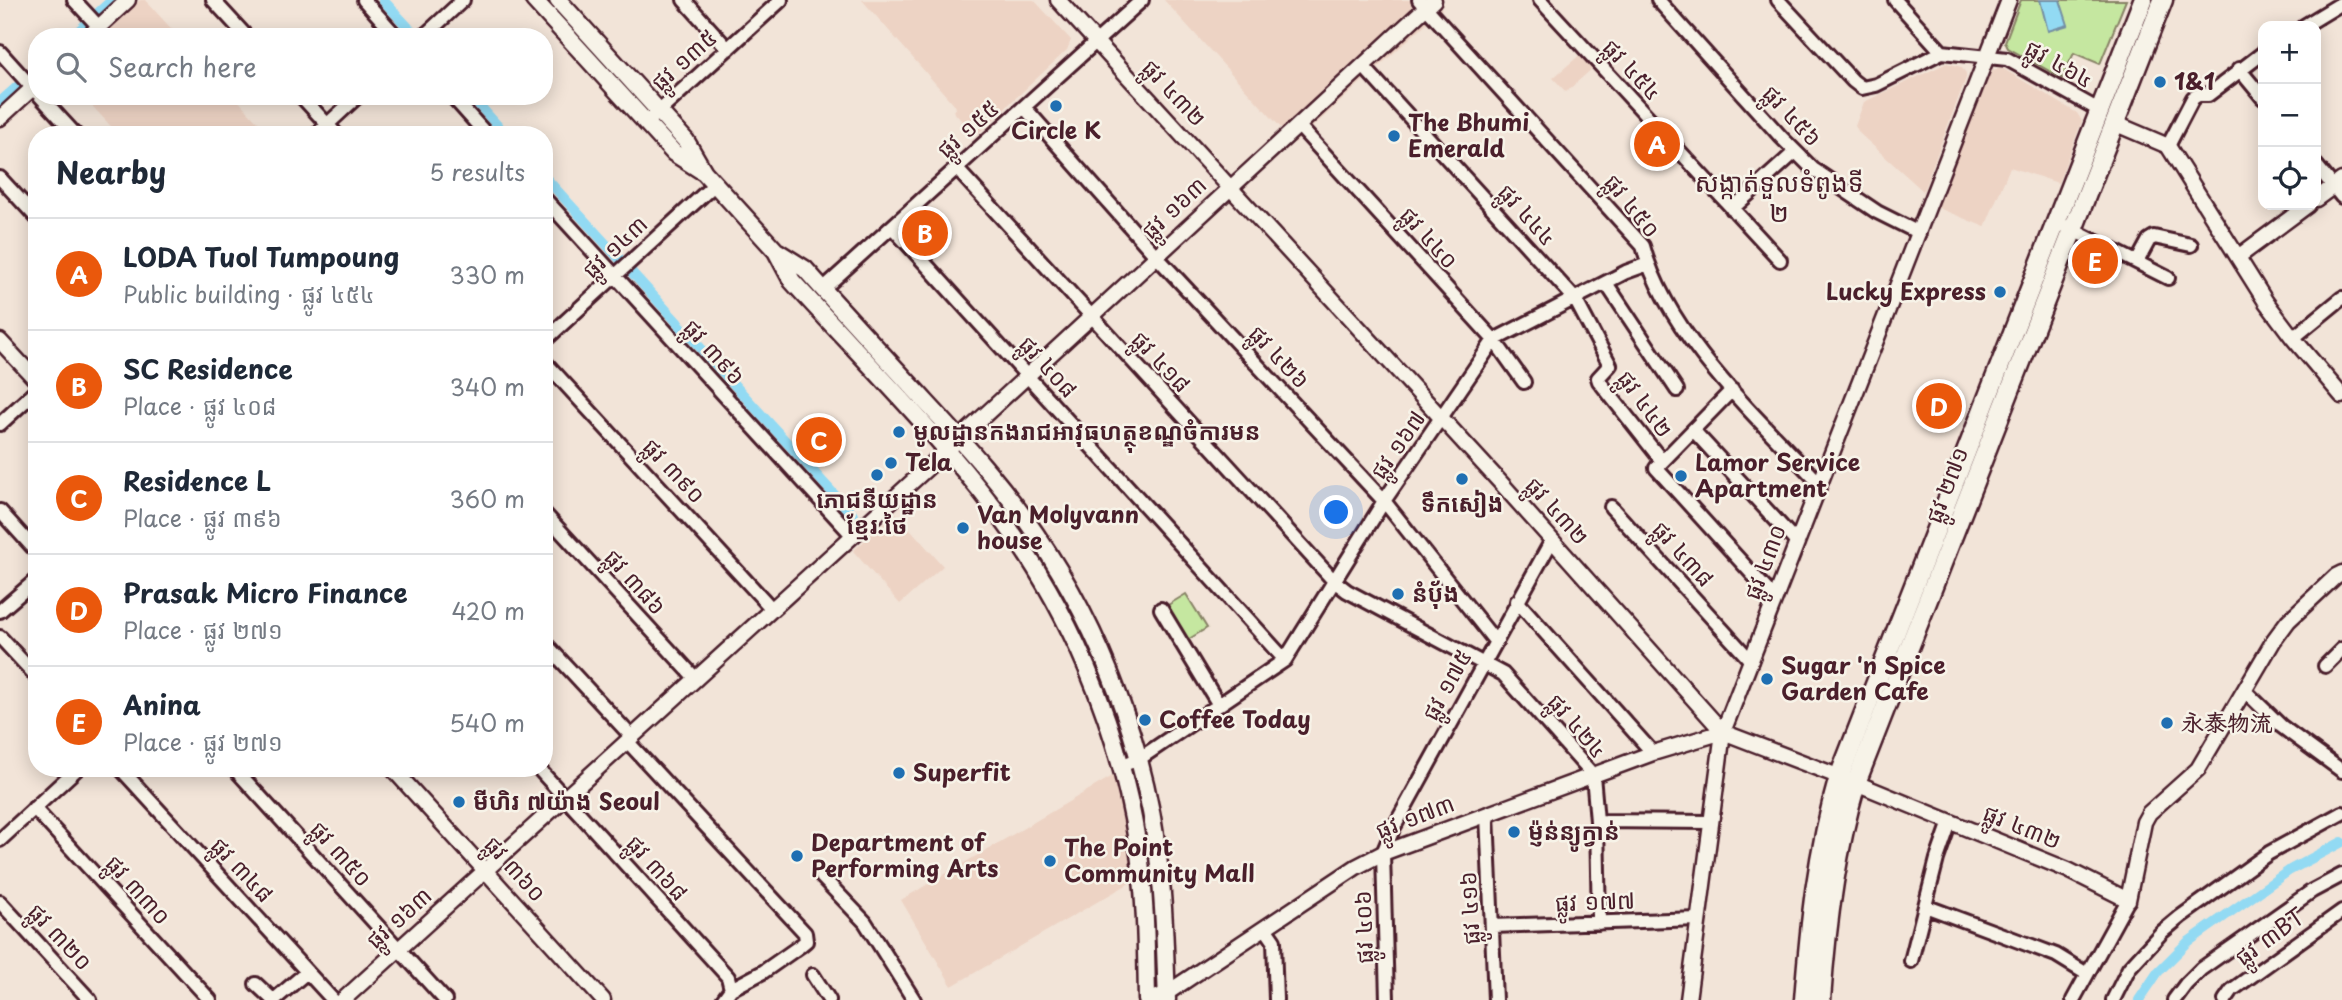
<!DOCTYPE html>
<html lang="en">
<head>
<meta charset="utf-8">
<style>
  body { margin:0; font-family:"Playpen Sans","LXGW WenKai TC","Noto Sans Khmer",sans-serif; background:#f2f2f3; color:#1f2937 }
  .controls { position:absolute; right:21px; top:21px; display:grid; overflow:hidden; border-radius:14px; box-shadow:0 4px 18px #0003 }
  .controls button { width:63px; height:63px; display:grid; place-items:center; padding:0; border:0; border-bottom:2px solid #e0e1e3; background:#fff; color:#1f2937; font:35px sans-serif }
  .you { position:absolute; left:1337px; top:513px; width:24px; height:24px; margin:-18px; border:5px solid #fff; border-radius:50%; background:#1a73e8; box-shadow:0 0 0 10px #1a73e833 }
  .badge { display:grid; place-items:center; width:46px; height:46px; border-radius:50%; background:#ea580c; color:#fff; font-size:23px; font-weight:700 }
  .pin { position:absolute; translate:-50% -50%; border:4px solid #fff; box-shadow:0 2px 7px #0006 }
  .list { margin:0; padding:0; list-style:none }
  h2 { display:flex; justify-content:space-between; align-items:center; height:91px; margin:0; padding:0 28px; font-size:30px }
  h2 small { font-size:23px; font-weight:400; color:#747a83 }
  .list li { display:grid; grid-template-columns:46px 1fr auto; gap:21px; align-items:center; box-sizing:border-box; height:112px; padding:0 28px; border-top:2px solid #e0e1e3 }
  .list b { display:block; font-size:26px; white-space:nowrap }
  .list p { margin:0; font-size:23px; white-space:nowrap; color:#747a83 }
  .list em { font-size:23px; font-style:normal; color:#747a83 }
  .icon { flex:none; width:38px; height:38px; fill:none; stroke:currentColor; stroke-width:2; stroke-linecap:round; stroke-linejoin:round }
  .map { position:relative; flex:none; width:2342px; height:1000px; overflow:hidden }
  .search { position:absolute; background:#fff; box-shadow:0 4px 18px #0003; left:28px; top:28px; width:525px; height:77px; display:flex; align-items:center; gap:18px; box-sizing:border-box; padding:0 24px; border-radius:28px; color:#747a83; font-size:26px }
  .panel { position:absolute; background:#fff; box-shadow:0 4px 18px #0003; left:28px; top:126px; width:525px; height:651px; border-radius:28px }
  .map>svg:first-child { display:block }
  .built { fill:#edd3c4 }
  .green { fill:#c5e7a0; stroke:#888366; stroke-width:2 }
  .water { fill:#92daf3; stroke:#758fa3; stroke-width:2 }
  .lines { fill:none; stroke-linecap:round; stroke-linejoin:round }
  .canal { stroke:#92daf3; stroke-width:10 }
  .minor-casing { stroke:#4a1f2b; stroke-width:18 }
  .tertiary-casing { stroke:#4a1f2b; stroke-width:19 }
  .secondary-casing { stroke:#4a1f2b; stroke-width:21 }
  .primary-casing { stroke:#4a1f2b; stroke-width:23 }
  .minor { stroke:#f7f3e8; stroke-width:12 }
  .tertiary { stroke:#f7f3e8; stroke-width:14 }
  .secondary { stroke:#f7f3e8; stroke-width:16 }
  .primary { stroke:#f7f3e8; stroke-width:18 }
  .poi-dot { fill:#1f6fb2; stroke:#f7f3e8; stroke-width:2.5 }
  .labels { text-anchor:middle; stroke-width:5; stroke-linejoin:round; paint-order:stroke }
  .street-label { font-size:23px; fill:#4a1f2b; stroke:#f7f3e8 }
  .poi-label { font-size:23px; font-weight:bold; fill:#4a1f2b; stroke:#f7f3e8; text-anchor:start }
  .quarter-label { font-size:26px; fill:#4a1f2b; stroke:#f7f3e8 }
</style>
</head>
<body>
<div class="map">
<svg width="2342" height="1000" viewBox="0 0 2342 1000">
  <rect width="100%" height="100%" fill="#f2e4d8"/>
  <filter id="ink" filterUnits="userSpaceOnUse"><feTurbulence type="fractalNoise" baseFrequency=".0143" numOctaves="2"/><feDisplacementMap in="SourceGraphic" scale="14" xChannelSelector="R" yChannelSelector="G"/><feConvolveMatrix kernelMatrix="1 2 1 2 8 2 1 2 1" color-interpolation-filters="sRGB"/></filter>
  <g filter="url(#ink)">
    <!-- built -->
    <path class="built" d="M140,0H145L179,37H100Z
      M862,0H1034L1071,40L1067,50L975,136L953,111L956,107Z
      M1164,0H1434L1442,9L1295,143Z
      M1582,53L1594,67L1566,92L1553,78Z
      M1947,63L1961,67L1966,73V78L1923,191L1860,134L1855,126L1864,102Z
      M2002,68L2077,113L2082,121L2058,183L2010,167L1985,227L1936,207L1988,76L1993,70Z
      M83,96H234L258,122L244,135H119Z
      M896,513L943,566L900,604L853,551Z
      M1116,774L1135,880L952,986L901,900Z"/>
    <!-- green -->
    <path class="green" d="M2021,0H2126L2100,64L2074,53L2062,78L2008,48L2005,42Z
      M1186,594L1207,628L1184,642L1163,608Z"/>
    <!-- water -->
    <path class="water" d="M2040,0H2060L2068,25L2048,31Z"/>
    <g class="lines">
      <!-- canal -->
      <path class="canal" d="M383,0L417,37
        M72,37L112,0
        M471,96L506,135
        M0,102L37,69
        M544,176L853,515
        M2139,1000L2158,972L2188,942L2290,870L2342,842"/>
      <!-- minor casing -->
      <g class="minor-casing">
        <path id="minor" d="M74,0L99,27
          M213,0L247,37
          M364,0L397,37
          M684,0L728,49
          M1419,0L1643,246C1667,336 1758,418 1820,484
          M1540,0L1780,260
          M1658,0L1781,137L1813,169L1877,212L1919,233
          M1778,0L1853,81L1862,88L1876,85L1942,52
          M1895,0L1942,52L2007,59L2099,110
          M2304,26L2342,3
          M423,37L463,0
          M0,52L37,93
          M1363,66L1575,299L1610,365L1598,378L1599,381L1662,461
          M2239,69L2263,98
          M40,96L76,135
          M301,96L337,135
          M452,96L487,135
          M1024,107L1156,256L1384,501L1495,641
          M652,118L781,0
          M1298,125L1494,340L1524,382
          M316,135L358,96
          M2168,146L2193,98L2198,95H2208L2263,53
          M2316,165L2342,197
          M956,168L1334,581L1347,591L1503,674L1593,775L1597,821L1599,923
          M0,178L37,218
          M544,198L853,536
          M1732,209L1795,152
          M2055,221L2168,278
          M892,227L1285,660
          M2137,262L2149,240L2154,237L2191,245
          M1606,283L1677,390
          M823,289L1142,0
          M2293,338L2342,298
          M544,341L715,184
          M544,361L772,609
          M1732,390L1656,468L1775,599
          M0,424L37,390
          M1693,430L1797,543
          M1611,507L1751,661
          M0,511L37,552
          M544,513L696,679
          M1517,601L1653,753
          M1161,609L1219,705
          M0,611L37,579
          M0,637L37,677
          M544,642L632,737
          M2325,666L2342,649
          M2245,691L2281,726L2342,771
          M627,741L805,933L806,941L800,946L763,972L731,989
          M1120,766L1139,759L1285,660L1384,501L1494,340L1626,272L1648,264
          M120,768L333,1000
          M234,768L445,1000
          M538,768L728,977L731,989L723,1000
          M34,808L210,1000
          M1487,814L1495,1000
          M1597,821L1711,822
          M0,840L78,768
          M822,877L865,922L914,1000
          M0,902L90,1000
          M1925,906L2056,955L2087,974
          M1493,926L1699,919
          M1265,928L1274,941L1276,1000
          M1911,961L1937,859L1950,822
          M813,975L829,1000
          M256,984L273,1000
          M274,1000L307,972
          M1387,1000L1383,853L1393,829L1552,540
          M2073,1000L2128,900
          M2113,1000L2129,968L2162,932L2180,917L2269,853L2342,813
          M2174,1000L2186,984L2201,969L2312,891L2342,875
          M2225,1000L2232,990L2342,911"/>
      </g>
      <!-- tertiary casing -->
      <g class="tertiary-casing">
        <path id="tertiary" d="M1058,0L1501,483L1723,732L1856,783L2068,870L2128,900L2144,822L2149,813L2198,769L2274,640L2288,621L2336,576L2342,573
          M88,37L128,0
          M0,118L37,84
          M2114,123L2168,146L2266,302L2293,338L2342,396
          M2316,199L2342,180
          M2238,257L2308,205
          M0,341L37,381
          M392,768L603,1000
          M343,1000L946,451L1434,0
          M1151,1000L1167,993L1356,867L1383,853L1653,753L1723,732
          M1688,1000L1723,732L2009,0"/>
      </g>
      <!-- secondary casing -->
      <g class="secondary-casing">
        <path id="secondary" d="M534,0L674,153L702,171
          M558,0L686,141L704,172L776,251L792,281C861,357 935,430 997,512C1069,607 1118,723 1137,841C1146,894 1146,947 1147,1000
          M778,252L805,269C845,314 886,358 926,402C965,444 1003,486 1035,533C1103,632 1148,754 1160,873C1165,915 1165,958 1167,1000"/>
      </g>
      <!-- primary casing -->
      <g class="primary-casing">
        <path id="primary" d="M1804,1000C1810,922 1817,853 1839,777L2143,0
          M1821,1000C1826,926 1835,854 1856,783L2163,0"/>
      </g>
      <!-- minor -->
      <use href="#minor" class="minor"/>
      <!-- tertiary -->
      <use href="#tertiary" class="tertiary"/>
      <!-- secondary -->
      <use href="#secondary" class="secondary"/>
      <!-- primary -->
      <use href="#primary" class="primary"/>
    </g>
  </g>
  <!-- markers -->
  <g class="poi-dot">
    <circle cx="2160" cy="82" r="7"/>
    <circle cx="1056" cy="106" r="7"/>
    <circle cx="1394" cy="136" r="7"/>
    <circle cx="2000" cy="292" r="7"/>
    <circle cx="899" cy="432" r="7"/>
    <circle cx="891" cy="463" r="7"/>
    <circle cx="877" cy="475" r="7"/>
    <circle cx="1681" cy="476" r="7"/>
    <circle cx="1462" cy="479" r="7"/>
    <circle cx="963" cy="528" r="7"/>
    <circle cx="1398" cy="594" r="7"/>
    <circle cx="1767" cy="679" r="7"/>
    <circle cx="1145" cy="720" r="7"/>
    <circle cx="2167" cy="723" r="7"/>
    <circle cx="899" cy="773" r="7"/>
    <circle cx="459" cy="802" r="7"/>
    <circle cx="1514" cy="832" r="7"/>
    <circle cx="797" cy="856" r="7"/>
    <circle cx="1050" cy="861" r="7"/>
  </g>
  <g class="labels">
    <!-- street labels -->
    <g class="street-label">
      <text transform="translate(684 60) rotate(-42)" y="8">ផ្លូវ ១៣៥</text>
      <text transform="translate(2059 64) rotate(29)" y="8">ផ្លូវ ៤៦៤</text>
      <text transform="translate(1632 70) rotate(47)" y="8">ផ្លូវ ៤៥៤</text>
      <text transform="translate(1174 93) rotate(47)" y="8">ផ្លូវ ៤៣២</text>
      <text transform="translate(1792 116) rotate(47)" y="8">ផ្លូវ ៤៥៦</text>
      <text transform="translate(968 129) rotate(-42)" y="8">ផ្លូវ ១៥៥</text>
      <text transform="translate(1632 206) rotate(51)" y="8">ផ្លូវ ៤៥០</text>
      <text transform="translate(1174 208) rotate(-43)" y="8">ផ្លូវ ១៦៣</text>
      <text transform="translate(1527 215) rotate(48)" y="8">ផ្លូវ ៤៤៤</text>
      <text transform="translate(1429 238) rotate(48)" y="8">ផ្លូវ ៤៤០</text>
      <text transform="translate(615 247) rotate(-43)" y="8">ផ្លូវ ១៤៣</text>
      <text transform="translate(714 352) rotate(48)" y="8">ផ្លូវ ៣៩៦</text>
      <text transform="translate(1279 357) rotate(47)" y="8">ផ្លូវ ៤២៦</text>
      <text transform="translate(1161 362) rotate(47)" y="8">ផ្លូវ ៤១៨</text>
      <text transform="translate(1048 367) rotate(48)" y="8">ផ្លូវ ៤០៨</text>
      <text transform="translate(1645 404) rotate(54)" y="8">ផ្លូវ ៤៤២</text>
      <text transform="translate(1398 445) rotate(-55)" y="8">ផ្លូវ ១៦៧</text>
      <text transform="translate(674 471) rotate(47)" y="8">ផ្លូវ ៣៩០</text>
      <text transform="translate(1947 485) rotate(-69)" y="8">ផ្លូវ ២៧១</text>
      <text transform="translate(1557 511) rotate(48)" y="8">ផ្លូវ ៤៣២</text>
      <text transform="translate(1683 554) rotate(48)" y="8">ផ្លូវ ៤៣៨</text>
      <text transform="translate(1765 562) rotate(-69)" y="8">ផ្លូវ ៤៣០</text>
      <text transform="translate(635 582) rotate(48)" y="8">ផ្លូវ ៣៨៦</text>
      <text transform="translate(1447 685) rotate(-61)" y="8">ផ្លូវ ១៧៥</text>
      <text transform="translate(1577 726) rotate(49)" y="8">ផ្លូវ ៤២៤</text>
      <text transform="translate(1415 817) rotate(-21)" y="8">ផ្លូវ ១៧៣</text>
      <text transform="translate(2022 827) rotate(22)" y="8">ផ្លូវ ៤៣២</text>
      <text transform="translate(341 854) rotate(48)" y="8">ផ្លូវ ៣៥០</text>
      <text transform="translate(657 868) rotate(48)" y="8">ផ្លូវ ៣៦៨</text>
      <text transform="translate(515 869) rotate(48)" y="8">ផ្លូវ ៣៦០</text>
      <text transform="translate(242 870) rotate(47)" y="8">ផ្លូវ ៣៤៨</text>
      <text transform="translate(138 890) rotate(48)" y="8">ផ្លូវ ៣៣០</text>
      <text transform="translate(1595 902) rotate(-2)" y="8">ផ្លូវ ១៧៧</text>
      <text transform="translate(1470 908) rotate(-93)" y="8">ផ្លូវ ៤១៦</text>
      <text transform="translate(399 918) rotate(-42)" y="8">ផ្លូវ ១៦៣</text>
      <text transform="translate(1364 927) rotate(-92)" y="8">ផ្លូវ ៤០៦</text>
      <text transform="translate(60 937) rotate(47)" y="8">ផ្លូវ ៣២០</text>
      <text transform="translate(2270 937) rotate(-36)" y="8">ផ្លូវ ៣BT</text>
    </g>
    <!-- poi labels -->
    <g class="poi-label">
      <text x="2174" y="90">1&amp;1</text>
      <text x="1408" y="131">The Bhumi<tspan x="1408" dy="26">Emerald</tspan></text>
      <text x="1056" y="139" text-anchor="middle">Circle K</text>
      <text x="1986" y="300" text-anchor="end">Lucky Express</text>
      <text x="913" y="440">មូលដ្ឋានកងរាជអាវុធហត្ថុខណ្ឌចំការមន</text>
      <text x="905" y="471">Tela</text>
      <text x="1695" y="471">Lamor Service<tspan x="1695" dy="26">Apartment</tspan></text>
      <text x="877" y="508" text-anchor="middle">ភោជនីយដ្ឋាន<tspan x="877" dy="26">ខ្មែរ.ថៃ</tspan></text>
      <text x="1462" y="512" text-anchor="middle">ទឹកសៀង</text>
      <text x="977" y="523">Van Molyvann<tspan x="977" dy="26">house</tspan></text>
      <text x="1412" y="602">នំប៉័ង</text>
      <text x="1781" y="674">Sugar 'n Spice<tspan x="1781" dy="26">Garden Cafe</tspan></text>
      <text x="1159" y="728">Coffee Today</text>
      <text x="2181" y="731">永泰物流</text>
      <text x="913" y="781">Superfit</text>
      <text x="473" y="810">មីហិរ ៧យ៉ាង Seoul</text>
      <text x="1528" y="840">ម្ញ៉ន់ន្យូក្វាន់</text>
      <text x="811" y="851">Department of<tspan x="811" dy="26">Performing Arts</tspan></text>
      <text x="1064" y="856">The Point<tspan x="1064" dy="26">Community Mall</tspan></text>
    </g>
    <!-- quarter labels -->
    <g class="quarter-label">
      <text x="1779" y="192">សង្កាត់ទួលទំពូងទី<tspan x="1779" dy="30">២</tspan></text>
    </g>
  </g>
</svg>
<div class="controls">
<button>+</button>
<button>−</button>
<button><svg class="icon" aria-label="locate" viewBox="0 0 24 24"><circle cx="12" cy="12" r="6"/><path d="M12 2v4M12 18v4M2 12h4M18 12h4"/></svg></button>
</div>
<div class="you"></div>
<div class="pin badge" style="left:1657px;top:144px">A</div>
<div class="pin badge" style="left:925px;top:233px">B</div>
<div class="pin badge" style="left:819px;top:440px">C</div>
<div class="pin badge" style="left:1939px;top:406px">D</div>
<div class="pin badge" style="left:2095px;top:261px">E</div>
<div class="search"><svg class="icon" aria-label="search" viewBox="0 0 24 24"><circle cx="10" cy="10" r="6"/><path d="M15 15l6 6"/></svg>Search here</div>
<section class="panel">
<h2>Nearby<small>5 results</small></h2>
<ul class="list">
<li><span class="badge">A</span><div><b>LODA Tuol Tumpoung</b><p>Public building · ផ្លូវ ៤៥៤</p></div><em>330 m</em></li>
<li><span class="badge">B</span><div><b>SC Residence</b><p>Place · ផ្លូវ ៤០៨</p></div><em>340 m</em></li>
<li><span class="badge">C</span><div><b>Residence L</b><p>Place · ផ្លូវ ៣៩៦</p></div><em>360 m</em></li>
<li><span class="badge">D</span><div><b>Prasak Micro Finance</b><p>Place · ផ្លូវ ២៧១</p></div><em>420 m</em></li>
<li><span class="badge">E</span><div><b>Anina</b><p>Place · ផ្លូវ ២៧១</p></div><em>540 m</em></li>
</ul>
</section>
</div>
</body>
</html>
